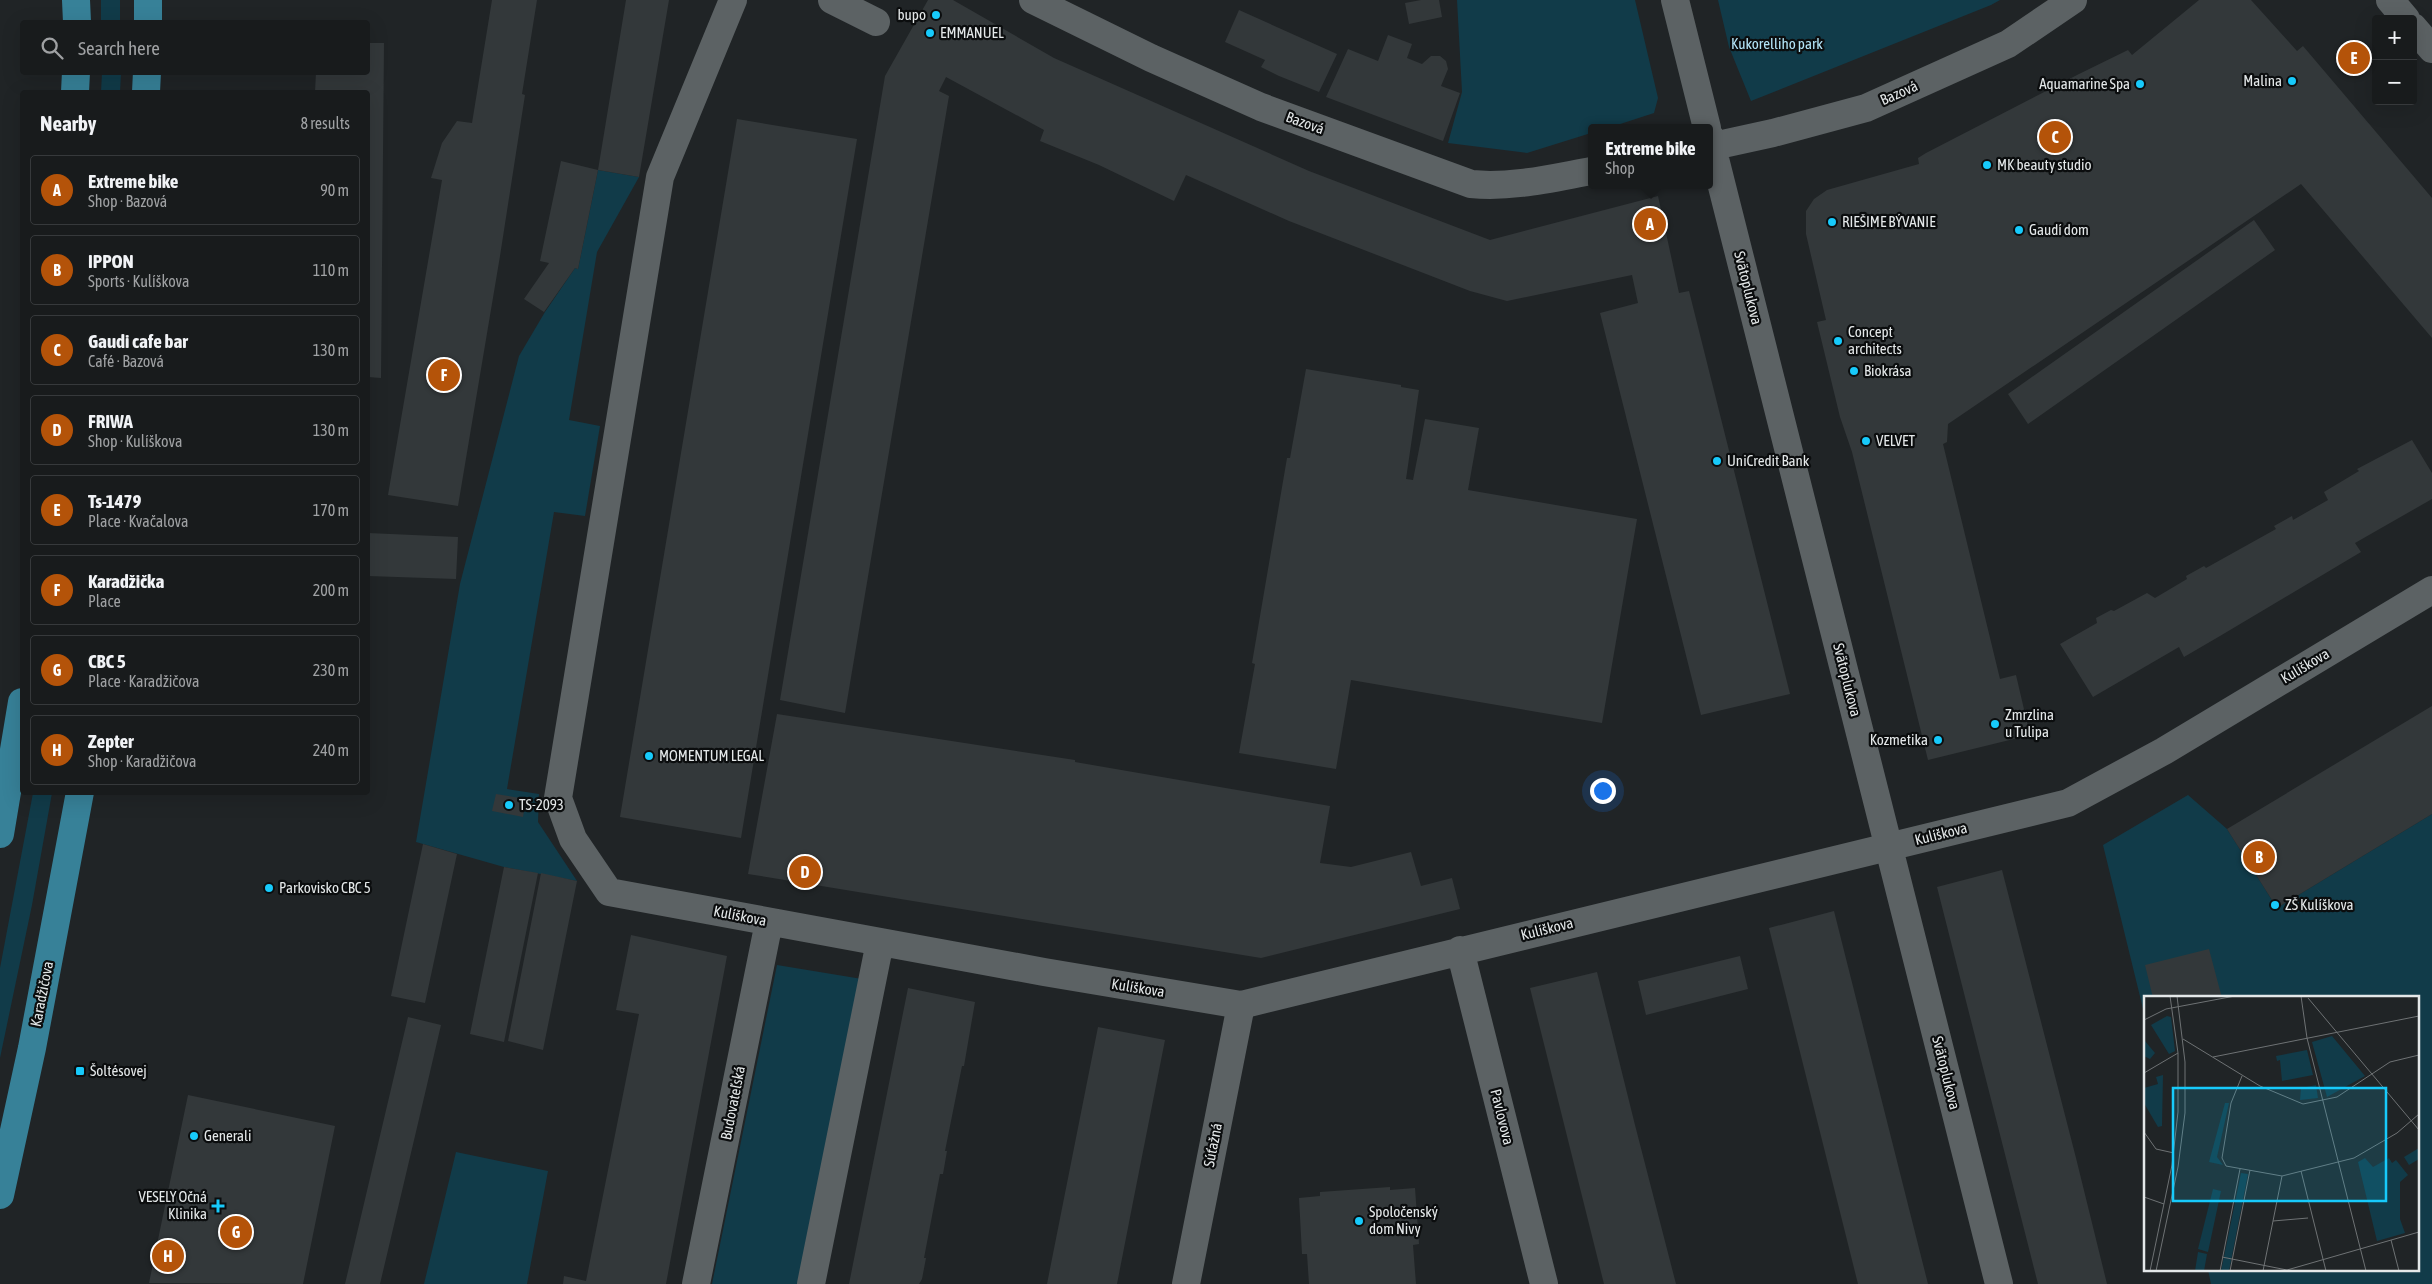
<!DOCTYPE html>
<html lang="en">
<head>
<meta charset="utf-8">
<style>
  body { margin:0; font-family:"Asap Condensed",sans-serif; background:#252829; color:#f1f3f6 }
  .controls { position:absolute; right:15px; top:15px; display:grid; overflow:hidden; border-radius:5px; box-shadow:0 5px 20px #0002 }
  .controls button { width:45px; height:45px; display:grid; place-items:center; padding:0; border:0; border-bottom:1px solid #36393b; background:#181b1c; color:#f1f3f6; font:25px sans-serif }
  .you { position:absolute; left:1602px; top:790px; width:18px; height:18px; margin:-12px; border:4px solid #fff; border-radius:50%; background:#1a73e8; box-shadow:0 0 0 8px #1a73e833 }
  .badge { display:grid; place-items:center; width:32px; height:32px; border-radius:50%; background:#b45309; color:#fff; font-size:16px; font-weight:700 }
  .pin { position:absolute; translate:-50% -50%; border:2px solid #fff; box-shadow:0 1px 5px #0006 }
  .popup { position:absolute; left:1588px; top:124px; width:125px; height:65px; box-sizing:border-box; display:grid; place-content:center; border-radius:5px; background:#181b1c; filter:drop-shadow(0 1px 4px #0005); font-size:16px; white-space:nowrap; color:#9fa1a3 }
  .popup b { font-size:19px; color:#f1f3f6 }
  .popup::after { content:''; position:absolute; left:50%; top:100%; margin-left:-10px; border:10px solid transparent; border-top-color:#181b1c }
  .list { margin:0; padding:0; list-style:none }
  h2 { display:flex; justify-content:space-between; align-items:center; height:65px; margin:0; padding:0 20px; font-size:21px }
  h2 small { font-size:16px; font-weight:400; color:#9fa1a3 }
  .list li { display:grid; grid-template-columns:32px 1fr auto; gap:15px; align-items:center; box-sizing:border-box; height:70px; margin:0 10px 10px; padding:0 10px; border:1px solid #36393b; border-radius:5px }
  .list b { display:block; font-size:19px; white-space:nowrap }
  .list p { margin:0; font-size:16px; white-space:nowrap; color:#9fa1a3 }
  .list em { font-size:16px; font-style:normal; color:#9fa1a3 }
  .icon { flex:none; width:28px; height:28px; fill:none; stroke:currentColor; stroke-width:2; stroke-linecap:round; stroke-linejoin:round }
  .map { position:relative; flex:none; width:2432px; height:1284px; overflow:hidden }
  .search { position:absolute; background:#181b1c; box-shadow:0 5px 20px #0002; left:20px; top:20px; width:350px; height:55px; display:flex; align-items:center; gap:12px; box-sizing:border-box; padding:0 18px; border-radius:5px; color:#9fa1a3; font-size:19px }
  .panel { position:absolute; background:#181b1c; box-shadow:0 5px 20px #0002; left:20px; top:90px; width:350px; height:705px; border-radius:5px }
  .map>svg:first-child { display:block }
  .green { fill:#113b49 }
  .building { fill:#33383a }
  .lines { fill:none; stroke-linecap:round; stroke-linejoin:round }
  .minor { stroke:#5c6264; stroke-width:28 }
  .major { stroke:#378198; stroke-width:28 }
  .poi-dot { fill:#17cafb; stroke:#0b0d0e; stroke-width:2 }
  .labels { text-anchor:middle; stroke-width:4.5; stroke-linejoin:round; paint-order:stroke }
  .poi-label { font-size:15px; fill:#e4e8e9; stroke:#0b0d0e; text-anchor:start }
  .park-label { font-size:15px; fill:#b3e4f7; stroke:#0b0d0e }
  .street-label { font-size:15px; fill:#e4e8e9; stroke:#0b0d0e }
  .inset-road { fill:none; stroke:#6e7274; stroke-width:1 }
  .view { fill:#17cafb; fill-opacity:0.15; stroke:#17cafb; stroke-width:2.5 }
  .inset-edge { fill:none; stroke:#e4e8e9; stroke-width:2.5 }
</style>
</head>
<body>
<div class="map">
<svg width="2432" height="1284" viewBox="0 0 2432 1284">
  <rect width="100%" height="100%" fill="#202426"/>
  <!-- green -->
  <path class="green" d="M101,0H120V22H101Z
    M1457,0H1635L1658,98L1654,113L1608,128H1591V133L1527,153L1448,143L1462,92Z
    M1718,0H2000L1991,5L1751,101L1729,47Z
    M102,73H121L120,92H101Z
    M598,170L639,177L597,252L569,420L600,426L585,516L554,512L507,789L539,794L538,822L577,881L504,867L416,842L460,584L519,356L545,312L575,268L578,269Z
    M33,793H52L32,905L0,1058V968Z
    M2188,795L2227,829L2277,908L2432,814V1284H2211L2208,1270H2418V998H2146V1021L2103,845Z
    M777,965L862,979L800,1284H712Z
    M456,1152L548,1171L527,1284H424Z"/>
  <!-- building -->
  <path class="building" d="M492,0H537L522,94L525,95L500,256L458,506L388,495L442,180L431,178L442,143L457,121L472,123Z
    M626,0H669L639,177L598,170Z
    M928,0H953L1054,58L1309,171L1490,240L1658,196L1679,293L1689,291L1790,694L1701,715L1600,313L1638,303L1632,275L1507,301L1470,291L1289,221L1186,175L1174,201L1099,165L1040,141L1044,130L946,77L939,91L949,96L845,713L780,700L885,76Z
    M1421,0H1439L1442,17L1409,24L1405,3Z
    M2199,0H2251L2297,51L2303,46L2432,198V338L2301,184L1948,424L1947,442L1943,444L2000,679L2016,675L2030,735L1928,760L1852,452L1840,417L1817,322L1826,320L1806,234V211L1814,199L1827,190L1919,164L1918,158L1926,153L2079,74L2128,50L2132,55Z
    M1239,10L1337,54L1319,92L1279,76L1261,67L1265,60L1225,42Z
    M1388,35L1412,44L1407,58L1422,64L1431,56H1440L1446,61L1448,69L1441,86L1460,93L1443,141L1326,97L1348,49L1378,61Z
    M368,43H384L381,378L368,377V92H315L316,72H368Z
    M2353,49L2363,61L2355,67L2346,55Z
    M737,119L857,139L741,838L620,817Z
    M561,161L598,170L578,269L575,268L544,312L524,299L549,263L540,261Z
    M2254,220L2275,250L2028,424L2008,394Z
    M1306,369L1401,385V387L1419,390L1406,479L1413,480L1425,419L1479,428L1468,490L1637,519L1602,723L1351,680L1336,769L1239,753L1255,664L1252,663L1287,458H1290Z
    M2412,440L2432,473V499L2355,543L2361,552L2220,636L2184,657L2179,647L2093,697L2060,644L2097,623L2096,618L2111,610L2114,611L2147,593L2155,598L2187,579L2186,576L2204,566L2206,568L2276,529L2274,526L2292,516L2293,520L2328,500L2324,492L2359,471L2357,469Z
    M368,533L458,537L456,579L368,576Z
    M2432,706V814L2277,908L2227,829Z
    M777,714L1075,760V762L1330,806L1320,863L1351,867L1411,852L1421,886L1452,878L1460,909L1261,958L748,874Z
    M496,794L526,799L523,817L492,811Z
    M423,844L457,854L425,1003L391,996Z
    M504,867L538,873L504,1042L470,1034Z
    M2002,870L2076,1158L2107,1284H2038L1937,887Z
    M541,873L577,881L543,1050L508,1041Z
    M1834,911L1873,1066L1928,1284H1858L1769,928Z
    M631,935L727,956L666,1284H563L564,1276L586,1281L639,1014L616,1010Z
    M2209,949L2222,998H2153L2145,965Z
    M1740,956L1748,989L1646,1015L1638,981Z
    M1597,972L1635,1125L1676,1284H1604L1530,988Z
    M908,988L975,1002L964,1066H962L945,1151H947L943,1174H940L924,1258H926L922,1279L919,1284H849Z
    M408,1017L441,1025L419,1119L380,1284H345Z
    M1098,1027L1165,1040L1133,1202L1117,1284H1047Z
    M188,1095L335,1126L303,1284L149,1283Z
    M1390,1187V1190L1415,1188L1419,1244L1413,1245L1416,1284H1309L1307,1254H1302L1299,1198L1320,1196V1192Z"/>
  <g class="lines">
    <!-- minor -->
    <path class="minor" d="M733,0L660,177L558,798L573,839L609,892L1044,972L1241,1005L2068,803L2164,751L2432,590
      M832,0L876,22
      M1033,0L1151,58L1261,107L1471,184C1512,188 1552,178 1591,171
      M1675,0L1707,128
      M2390,0L2406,19
      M2413,27L2432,49
      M1709,135L1999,1284
      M1709,147L1773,133L1866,108L2008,44L2073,0
      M1460,950L1544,1284
      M696,1284L769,922
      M811,1284L880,942
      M1186,1284L1241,1005"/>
    <!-- major -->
    <path class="major" d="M76,0L77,22
      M148,0V22
      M75,92L76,72
      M146,92L147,72
      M0,834L22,702
      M0,1195L32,1048L80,792"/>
  </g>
  <!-- markers -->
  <g class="poi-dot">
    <circle cx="936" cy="15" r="5"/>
    <circle cx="930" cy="33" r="5"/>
    <circle cx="2292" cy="81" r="5"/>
    <circle cx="2140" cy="84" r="5"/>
    <circle cx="1987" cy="165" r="5"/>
    <circle cx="1832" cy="222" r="5"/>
    <circle cx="2019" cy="230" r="5"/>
    <circle cx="1838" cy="341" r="5"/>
    <circle cx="1854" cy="371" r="5"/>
    <circle cx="1866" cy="441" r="5"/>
    <circle cx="1717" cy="461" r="5"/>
    <circle cx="1995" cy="724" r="5"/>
    <circle cx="1938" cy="740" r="5"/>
    <circle cx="649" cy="756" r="5"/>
    <circle cx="509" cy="805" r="5"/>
    <circle cx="269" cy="888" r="5"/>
    <circle cx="2275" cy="905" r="5"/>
    <rect x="75" y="1066" width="10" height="10" rx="2.5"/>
    <circle cx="194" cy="1136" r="5"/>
    <path d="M215.5 1198.5h5v5h5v5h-5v5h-5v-5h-5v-5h5z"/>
    <circle cx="1359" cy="1221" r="5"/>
  </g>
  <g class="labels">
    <!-- poi labels -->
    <g class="poi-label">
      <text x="926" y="20" text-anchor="end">bupo</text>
      <text x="940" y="38">EMMANUEL</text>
      <text x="2282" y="86" text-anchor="end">Malina</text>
      <text x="2130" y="89" text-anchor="end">Aquamarine Spa</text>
      <text x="1997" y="170">MK beauty studio</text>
      <text x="1842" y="227">RIEŠIME BÝVANIE</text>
      <text x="2029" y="235">Gaudí dom</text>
      <text x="1848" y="337">Concept<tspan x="1848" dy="17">architects</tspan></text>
      <text x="1864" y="376">Biokrása</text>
      <text x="1876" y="446">VELVET</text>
      <text x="1727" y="466">UniCredit Bank</text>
      <text x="2005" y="720">Zmrzlina<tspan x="2005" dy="17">u Tulipa</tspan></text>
      <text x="1928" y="745" text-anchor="end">Kozmetika</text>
      <text x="659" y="761">MOMENTUM LEGAL</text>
      <text x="519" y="810">TS-2093</text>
      <text x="279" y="893">Parkovisko CBC 5</text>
      <text x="2285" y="910">ZŠ Kulíškova</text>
      <text x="90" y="1076">Šoltésovej</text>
      <text x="204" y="1141">Generali</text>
      <text x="207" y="1202" text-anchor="end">VESELY Očná<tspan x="207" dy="17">Klinika</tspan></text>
      <text x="1369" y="1217">Spoločenský<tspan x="1369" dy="17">dom Nivy</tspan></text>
    </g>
    <!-- park labels -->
    <g class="park-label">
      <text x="1777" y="49">Kukorelliho park</text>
    </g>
    <!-- street labels -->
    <g class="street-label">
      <text transform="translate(1899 93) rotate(-24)" y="5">Bazová</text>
      <text transform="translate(1305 123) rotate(20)" y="5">Bazová</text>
      <text transform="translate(1748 288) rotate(76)" y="5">Svätoplukova</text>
      <text transform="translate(2305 666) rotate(-31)" y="5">Kulíškova</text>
      <text transform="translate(1847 680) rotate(76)" y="5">Svätoplukova</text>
      <text transform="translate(1941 834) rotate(-14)" y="5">Kulíškova</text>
      <text transform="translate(740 916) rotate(11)" y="5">Kulíškova</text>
      <text transform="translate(1547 929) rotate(-14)" y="5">Kulíškova</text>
      <text transform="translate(1138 988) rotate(9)" y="5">Kulíškova</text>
      <text transform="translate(42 994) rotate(-79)" y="5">Karadžičova</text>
      <text transform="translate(1946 1073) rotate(76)" y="5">Svätoplukova</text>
      <text transform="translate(733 1103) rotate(-79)" y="5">Budovateľská</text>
      <text transform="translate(1502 1117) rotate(76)" y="5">Pavlovova</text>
      <text transform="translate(1213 1145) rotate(-79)" y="5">Súťažná</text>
    </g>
  </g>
  <!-- overview -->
  <g transform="translate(2144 996)">
    <rect width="275" height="275" fill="#202426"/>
    <path d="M23,20L27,21L31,55L25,58L7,29ZM188,40L221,80L183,101L168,46ZM1,45L11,57L6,63L0,60ZM163,54L169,79L138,85L136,64L133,65L132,60ZM19,79L18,130L14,131L0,107V92L14,88L12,81ZM172,89L174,102L156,104L157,92ZM81,107H85L73,161L79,169L65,166ZM275,152V163L265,169L260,161ZM221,162L229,171L245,162L248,167L252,164L264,179L256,186V223L261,237L233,245L214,166ZM97,177L104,178L85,275H77ZM69,193L77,195L64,256L54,253ZM54,256L63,258L60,275H51Z" fill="#113b49"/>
    <path class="inset-road" d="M157,0L163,42L222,275M164,2L275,134M0,24L22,13L91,0M39,43L116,90L159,108L193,101L246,66L275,59M69,61L275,20M0,77L34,57M98,80L87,107L78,162L82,170L138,180L210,162L253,137L275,118M0,136L12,153L30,157M157,175L182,275M0,201L20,208M129,225L164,222M247,244L255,275M78,261L143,274L275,236M6,275L28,169L34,116V57L26,0M12,275L34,171L41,117V66L33,0M76,275L96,173M86,275L106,174M119,275L138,180"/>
    <path class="view" d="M29,92H242V205H29Z"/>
    <rect width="275" height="275" class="inset-edge"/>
  </g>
</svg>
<div class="controls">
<button>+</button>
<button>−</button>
</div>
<div class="you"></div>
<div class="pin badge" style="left:1650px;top:224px">A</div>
<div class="popup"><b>Extreme bike</b>Shop</div>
<div class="pin badge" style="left:2259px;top:857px">B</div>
<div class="pin badge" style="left:2055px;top:137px">C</div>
<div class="pin badge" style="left:805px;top:872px">D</div>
<div class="pin badge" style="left:2354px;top:58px">E</div>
<div class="pin badge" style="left:444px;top:375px">F</div>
<div class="pin badge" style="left:236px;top:1232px">G</div>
<div class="pin badge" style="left:168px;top:1256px">H</div>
<div class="search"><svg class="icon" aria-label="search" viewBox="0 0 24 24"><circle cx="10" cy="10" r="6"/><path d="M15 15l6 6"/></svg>Search here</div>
<section class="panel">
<h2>Nearby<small>8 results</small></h2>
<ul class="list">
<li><span class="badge">A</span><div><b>Extreme bike</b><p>Shop · Bazová</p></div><em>90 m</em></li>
<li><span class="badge">B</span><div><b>IPPON</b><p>Sports · Kulíškova</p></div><em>110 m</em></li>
<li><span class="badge">C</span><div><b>Gaudi cafe bar</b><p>Café · Bazová</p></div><em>130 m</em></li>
<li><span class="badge">D</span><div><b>FRIWA</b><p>Shop · Kulíškova</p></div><em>130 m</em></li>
<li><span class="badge">E</span><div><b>Ts-1479</b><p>Place · Kvačalova</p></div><em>170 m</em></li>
<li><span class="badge">F</span><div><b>Karadžička</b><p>Place</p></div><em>200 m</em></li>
<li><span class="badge">G</span><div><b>CBC 5</b><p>Place · Karadžičova</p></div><em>230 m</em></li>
<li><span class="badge">H</span><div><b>Zepter</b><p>Shop · Karadžičova</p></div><em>240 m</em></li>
</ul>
</section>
</div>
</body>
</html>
